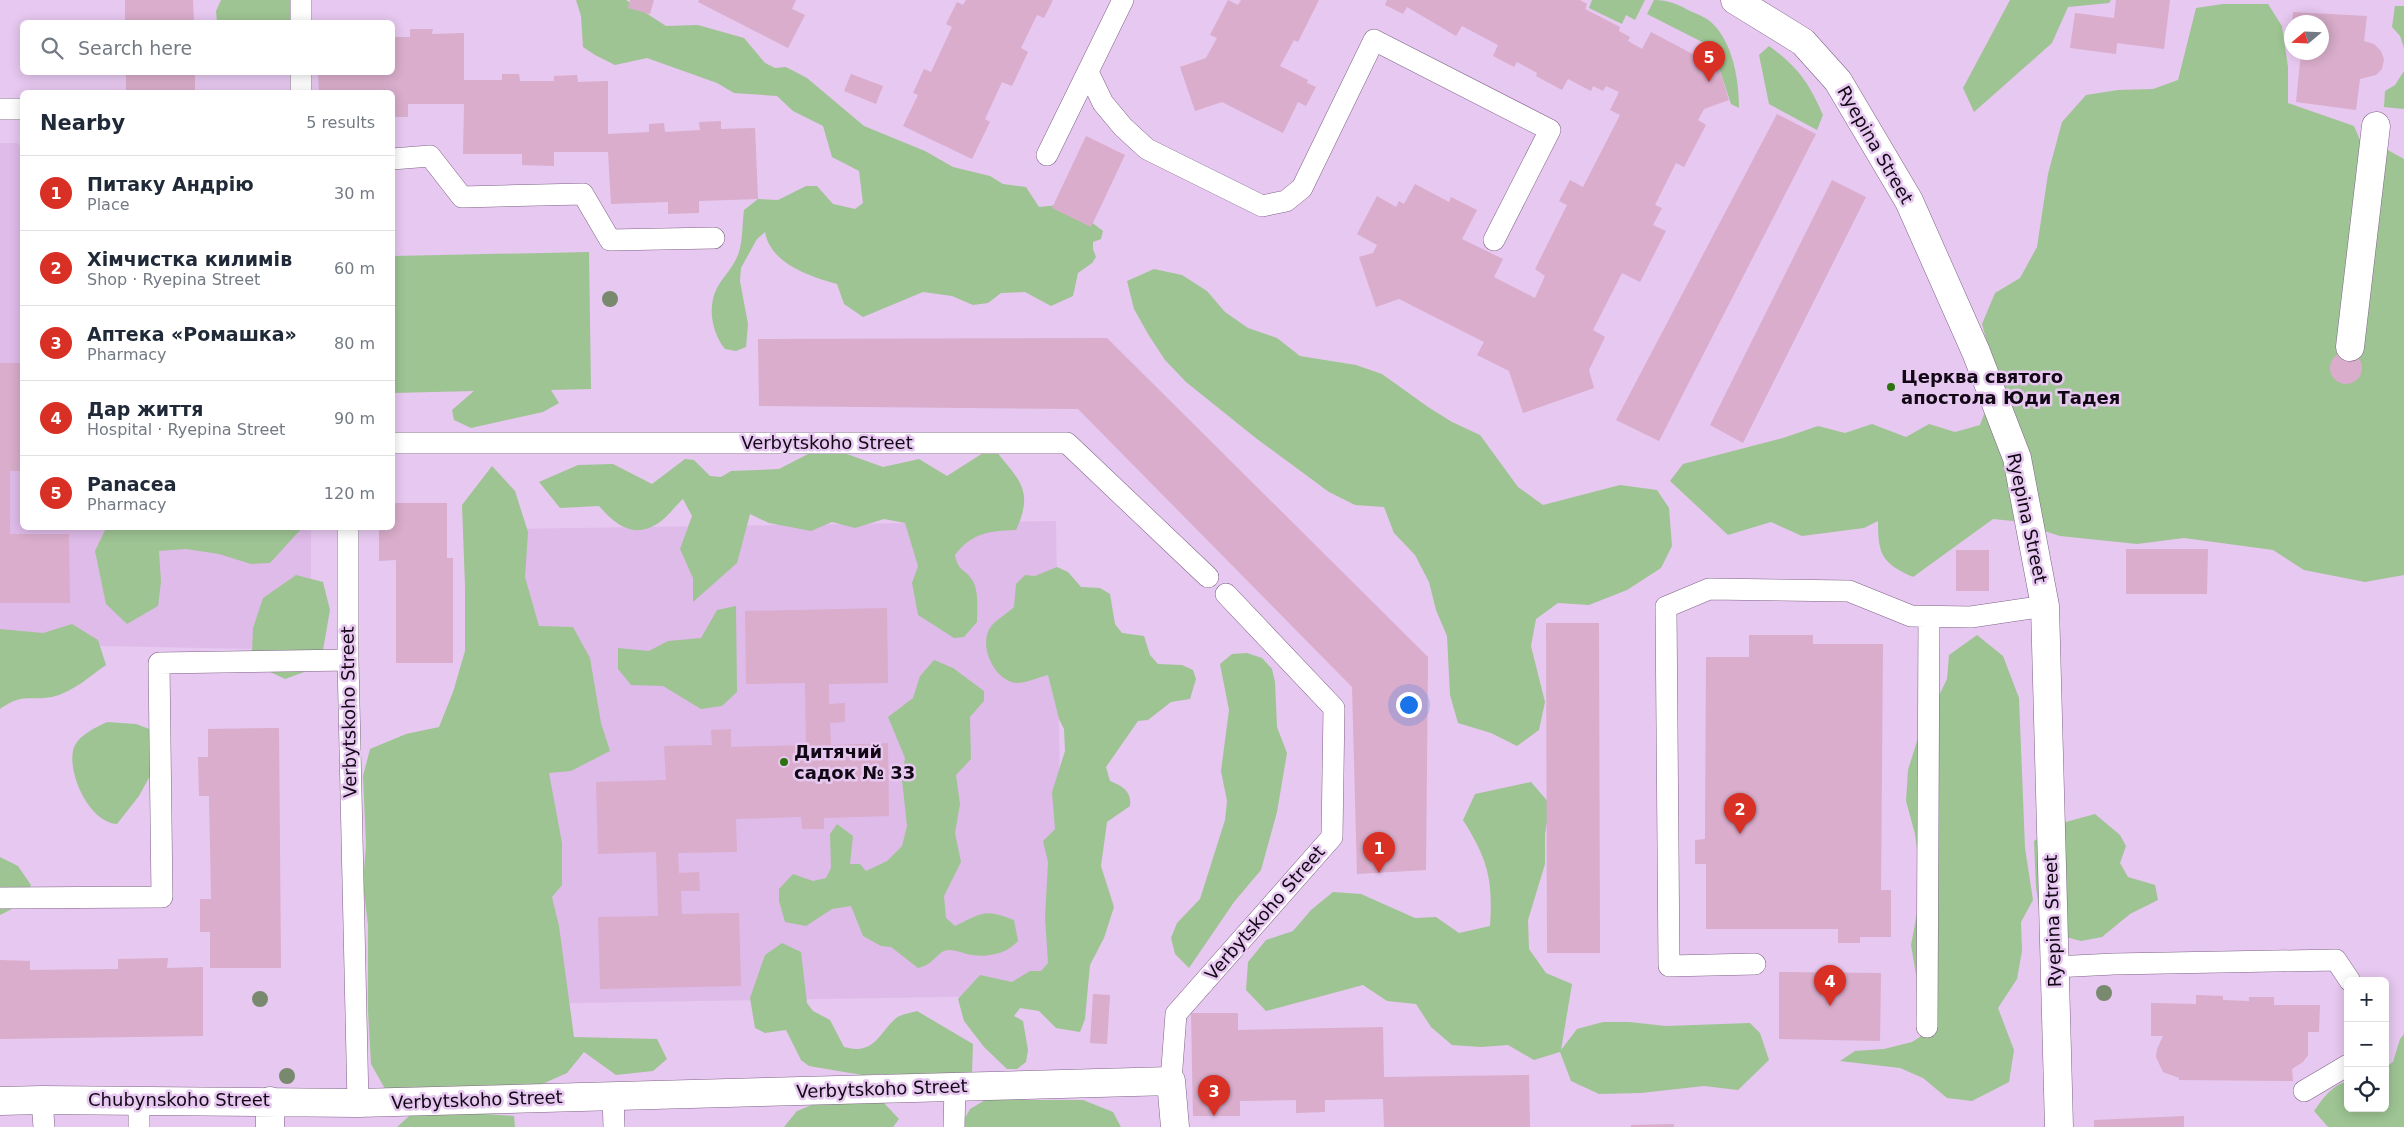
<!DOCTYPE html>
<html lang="en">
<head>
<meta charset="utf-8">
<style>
  body { margin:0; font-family:"DejaVu Sans",sans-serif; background:#f6f6f7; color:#1f2937 }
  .controls { position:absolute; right:15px; bottom:15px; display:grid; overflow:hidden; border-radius:8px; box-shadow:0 2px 12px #0003 }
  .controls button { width:45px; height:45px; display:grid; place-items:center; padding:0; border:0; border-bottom:1px solid #e0e1e3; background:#fff; color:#1f2937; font:25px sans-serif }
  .compass { position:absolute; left:2284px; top:15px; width:45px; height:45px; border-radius:50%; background:#fff; box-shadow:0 2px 12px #0003; rotate:251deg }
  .you { position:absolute; left:1408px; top:704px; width:18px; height:18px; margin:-12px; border:4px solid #fff; border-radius:50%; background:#1a73e8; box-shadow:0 0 0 8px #1a73e833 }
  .badge { display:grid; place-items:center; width:32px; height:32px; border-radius:50%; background:#d93025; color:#fff; font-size:16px; font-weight:700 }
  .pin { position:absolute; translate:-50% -41px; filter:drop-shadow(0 1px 2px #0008) }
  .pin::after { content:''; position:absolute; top:26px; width:18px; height:15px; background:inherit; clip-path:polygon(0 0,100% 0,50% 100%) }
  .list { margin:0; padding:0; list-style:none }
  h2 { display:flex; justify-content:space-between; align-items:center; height:65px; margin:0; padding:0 20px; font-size:21px }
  h2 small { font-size:16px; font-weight:400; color:#747a83 }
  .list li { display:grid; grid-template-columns:32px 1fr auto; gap:15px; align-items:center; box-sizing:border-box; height:75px; padding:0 20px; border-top:1px solid #e0e1e3 }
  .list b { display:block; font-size:19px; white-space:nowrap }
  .list p { margin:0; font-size:16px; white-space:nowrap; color:#747a83 }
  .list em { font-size:16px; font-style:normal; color:#747a83 }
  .icon { flex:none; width:28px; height:28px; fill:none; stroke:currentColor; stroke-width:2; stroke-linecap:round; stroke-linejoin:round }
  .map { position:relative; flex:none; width:2404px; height:1127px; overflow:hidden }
  .search { position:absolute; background:#fff; box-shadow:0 2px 12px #0003; left:20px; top:20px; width:375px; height:55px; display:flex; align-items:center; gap:12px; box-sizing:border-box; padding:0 18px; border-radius:8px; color:#747a83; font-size:19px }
  .panel { position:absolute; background:#fff; box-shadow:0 2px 12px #0003; left:20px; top:90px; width:375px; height:440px; border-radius:8px }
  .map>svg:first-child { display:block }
  .built { fill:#dfbbe9 }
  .green { fill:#9ec493 }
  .building { fill:#d9adcb }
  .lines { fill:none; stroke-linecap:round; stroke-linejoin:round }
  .service-casing { stroke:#7f6387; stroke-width:22 }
  .pedestrian-casing { stroke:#7f6387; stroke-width:29 }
  .minor-casing { stroke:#7f6387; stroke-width:29 }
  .service { stroke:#fff; stroke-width:21 }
  .pedestrian { stroke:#fff; stroke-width:28 }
  .minor { stroke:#fff; stroke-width:28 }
  .tree { fill:#78896e }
  .poi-dot { fill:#2d7110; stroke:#e7c8f0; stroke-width:2 }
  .labels { text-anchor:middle; stroke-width:5; stroke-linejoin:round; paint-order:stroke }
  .street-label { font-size:18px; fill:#120815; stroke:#e7c8f0 }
  .poi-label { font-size:18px; font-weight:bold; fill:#120815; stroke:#e7c8f0; text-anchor:start }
</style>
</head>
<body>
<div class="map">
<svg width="2404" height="1127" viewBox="0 0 2404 1127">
  <rect width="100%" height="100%" fill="#e7c8f0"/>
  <!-- built -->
  <path class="built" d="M0,143H17L22,148V528H311V650L0,644Z
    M1056,521L1063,995L512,1004L505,529Z"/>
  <!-- green -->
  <path class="green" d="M221,0H293L294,22H217L216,11Z
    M576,0H626L666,26L698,25L744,38L765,63L775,68L786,67L807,78L864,126L925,151L953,167L990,176L1003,184L1026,187L1039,207L1068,204L1103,231L1101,239L1093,242V249L1096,257L1092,263L1078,273L1073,296L1051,306L1025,292L1001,293L988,303L973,305L952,296L923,292L863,317L844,304L837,284C809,276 771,264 765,232L757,239L741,268L740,281L748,324L746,347L736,351L725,349C712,333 707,307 717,288C724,275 733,269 739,252C743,239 742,223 744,210L758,199L778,200L806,186H817L833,204L855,209L863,203L859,171L832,157L823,126L793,111L777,96L734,93L717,83L647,58L615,65L595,55L583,47L581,16Z
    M1592,0H1645L1635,20L1626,15L1622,24L1589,8Z
    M1654,0C1669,0 1677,4 1690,11C1697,14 1705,17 1711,22C1733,42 1739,80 1739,108L1731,104L1714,53L1706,44L1647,14Z
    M2010,0H2111L2109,3L2068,7L2052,43L1974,112L1963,88Z
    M2223,4H2268L2282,26L2288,67V103L2354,126L2362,145L2386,149L2404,159V575L2365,582L2304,570L2273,550L2184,538L2137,544L2060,536L2013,521L1993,519L1913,577C1882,563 1878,555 1878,521L1864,528L1802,536L1771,522L1728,535L1670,481L1683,464L1783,438L1818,426L1845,433L1872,424L1906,437L1929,424L1955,432L1980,425L1997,380L1982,324L1995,293L2020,278L2037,247L2048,174L2062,122L2086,95L2118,90L2153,89L2178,80L2196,8Z
    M2395,6H2404V48L2400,36L2392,27Z
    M1769,46C1798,67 1809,83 1823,115L1817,130L1769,104L1759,55Z
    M2404,71V109L2384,107L2385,91L2395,85Z
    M589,252L591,389L551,390L559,403L543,412L471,428L454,420L452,410L474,391L393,393V256Z
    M1154,269L1182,275L1207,291L1225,312L1248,328L1277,338L1300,356L1356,365L1382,374L1428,407L1452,422L1480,435L1518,487L1543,505L1620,485L1657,490L1669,508L1672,546L1661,568L1627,590L1589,605L1558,603L1536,619L1531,646L1545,702L1539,730L1517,746L1491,733L1458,723L1450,695L1447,636L1436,610L1429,582L1415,555L1394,533L1384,507L1355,505L1329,492L1257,439L1186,382L1165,360L1148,334L1134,309L1127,281Z
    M833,449L883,467L919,459L947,476L983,453L996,451C1020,481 1034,491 1016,530C988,531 972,533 955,555C958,572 966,569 973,581C979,593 977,609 977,622L964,637L954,638L918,615L912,583L918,566L905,523L884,519L855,528L832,522L811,531L769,523L750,514L737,563L693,602V578L680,549L692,516L683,499C675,506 667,518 657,524C632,539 615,524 599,506L560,508L539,482L578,465L613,464L652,484L685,459L694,460L710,476L721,477L731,471L779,469L810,453Z
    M492,466L515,491L528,532L525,577L539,626L573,627L590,658L601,723L610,751L571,771L549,773L562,843V885L552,897L559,926L574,1037L657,1039L667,1059L653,1071L616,1075L584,1052L567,1073L531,1089L388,1094L371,1064L368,1011V925L363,884L366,845L363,776L370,749L406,734L439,727L453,692L465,651V586L462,505Z
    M106,528H302L270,563L251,564L219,554L186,549L159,551L161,582L158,606L127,624L106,604L95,551Z
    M1057,567L1068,572L1081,587L1100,588L1110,594L1115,624L1122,633L1144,636L1150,655L1158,664L1182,665L1193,670L1196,679L1190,699L1171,702L1148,720L1138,721L1106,767L1110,781C1122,786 1132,791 1130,806L1107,822L1101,866L1114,907L1104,938L1090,965L1085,1019L1080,1032L1056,1028L1039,1011L1020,1008L1014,1016L1023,1021L1028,1050L1026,1062L1017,1069H1007L984,1047L964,1021L958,999L980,975L1012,982L1030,971H1041L1048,963L1045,918L1048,862L1043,841L1055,829L1052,792L1065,751L1064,729L1059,719L1048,675C1039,677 1027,683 1017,683C995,682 978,646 990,628C995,620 1007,614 1014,607L1016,584L1025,575L1035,576Z
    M296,575L323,582L330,610L323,650L307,671L285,679L264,669L252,652L253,628L263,598Z
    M736,606L737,692L722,706L701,709L663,686L631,685L618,669V648L649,651L668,641L701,638L717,610Z
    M72,624L98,640L106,665C89,677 73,692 52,697C27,701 23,693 0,709V629L43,633Z
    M1977,635L2003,656L2019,698L2025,848L2033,900L2021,922L2022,951L2017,979L1998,1008L2014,1050L2009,1082L1972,1101L1947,1098L1923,1078L1900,1068L1840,1061L1855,1051L1884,1049L1912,1042L1934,1028L1917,981L1911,945L1918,908L1919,865L1915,834L1906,801L1908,770L1917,741L1947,679L1949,655Z
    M1247,653L1262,658L1272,669L1275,682L1277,727L1287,753L1277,812L1261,870L1234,902L1189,968L1175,954L1171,938L1177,923L1200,899L1225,820L1227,801L1221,771L1229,710L1220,664L1232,654Z
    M934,660L953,668L984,691V701L970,717L971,759L956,775L960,804L955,833L961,862L944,896L946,918L955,926C982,913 984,908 1014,920L1018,941C1006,955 984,958 967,954C959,952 952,948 944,951C933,957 934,964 918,968L891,947L881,946L863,936L851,906L832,909L806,926L785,922L779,901V889L793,874L813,881L826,878L831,868L830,834L837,824L853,836L850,864H860L866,871L887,861L902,846L907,826L902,780L905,758L888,717L913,698L920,676Z
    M107,722L136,724L152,730L151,774L139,796L117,824C90,823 68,775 73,751C76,736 95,728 107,722Z
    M1531,782L1550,804L1545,834V864L1528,920L1529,949L1546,973L1572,984L1561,1050L1577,1029L1603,1022H1629L1666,1026L1750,1023L1760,1033L1769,1060L1738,1090L1704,1086L1641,1093L1599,1094L1571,1081L1560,1052L1534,1060L1508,1045L1481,1047L1452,1045L1431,1027L1416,1004L1387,1001L1363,985L1266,1011L1246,990L1248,962L1266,940L1293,931L1311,910L1333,892L1361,894L1415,918L1436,917L1459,933L1490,926C1493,879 1488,860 1463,820L1475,794Z
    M2095,814L2120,835L2126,846L2120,863L2128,877L2155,885L2158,900L2130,914L2102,937L2081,941L2043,931L2036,888L2034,841L2062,823Z
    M0,857L18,866L31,885L24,903L0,915Z
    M782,943L801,952L807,1003L813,1011L830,1020L844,1047C874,1055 877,1036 895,1019C900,1014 911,1013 917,1011L973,1044L972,1073L909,1088L883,1074L862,1075L809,1066L801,1060L786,1030L765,1033L755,1028L750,998L765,955Z
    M2404,1034V1127H2328L2314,1111C2324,1097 2331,1086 2348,1081V1108H2385V1067L2393,1062L2400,1039Z
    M992,1096L1028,1100H1083L1113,1112L1121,1127H960L970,1109Z
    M822,1101H882L899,1119L893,1127H784L797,1111Z
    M417,1109L514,1116L515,1127H397Z"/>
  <!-- building -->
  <path class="building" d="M125,0H193L194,22H125Z
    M630,0H654L650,14L628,8Z
    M699,0H796L792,9L805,15L788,48L698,2Z
    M966,0H1053L1044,18L1037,15L1021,48L1028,52L1012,86L1002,82L985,119L990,122L972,159L903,126L918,95L913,93L924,69L931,72L952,27L946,24L957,2L963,5Z
    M1228,0L1238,5L1241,0H1319L1298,42L1294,40L1280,66L1308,80L1307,83L1316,87L1306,106L1298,102L1283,133L1222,102L1195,111L1180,67L1206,58L1217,38L1210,35Z
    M1387,0H1580L1587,4L1585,9L1620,27L1619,31L1630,37L1628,41L1642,49L1651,32L1704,60L1715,56L1729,100L1704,109L1698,120L1706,125L1684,167L1676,163L1655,205L1662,208L1653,225L1666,231L1640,282L1622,273L1593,330L1605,337L1589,370L1594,388L1523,413L1509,371L1477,355L1484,342L1399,299L1376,307L1359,257L1373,253L1377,245L1357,234L1377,196L1396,207L1399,201L1404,204L1415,184L1449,202L1451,197L1477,210L1462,239L1503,259L1494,277L1535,298L1545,276L1535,269L1567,205L1559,201L1570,180L1583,187L1620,115L1610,110L1619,92L1606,86L1603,91L1593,86L1591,91L1568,79L1562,90L1536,76L1537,73L1517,62L1514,67L1493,56L1498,45L1462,26L1456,36L1407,7L1403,14L1385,5Z
    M2116,0H2170L2164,49L2117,43L2116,54L2070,48L2075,13L2114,18Z
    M2293,12L2367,16L2364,41L2374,44L2381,51L2384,59L2382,69L2376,75L2360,79L2356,110L2296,102L2301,52H2322V22H2292Z
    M410,29H433L432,34L464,33V80H502V74H519L520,81H554V76L577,75L578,82L608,81V134L649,132V124L664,123L665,132L700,130L699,122L721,121V129L755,128L758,199L699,201V213L668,214V202L611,204L608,152H554V166L522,165V154H463L464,104H408V117H392V92H319L318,72H392V37H410Z
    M126,72H195V92H126Z
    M851,74L883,86L876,104L844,91Z
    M1777,114L1816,134L1659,441L1616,420Z
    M1086,136L1125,155L1091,227L1052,208Z
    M1832,180L1866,197L1743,443L1710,425Z
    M1107,338L1428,657L1426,870L1357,874L1352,687L1078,409L759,406L758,339Z
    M2330 368a16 16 0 1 1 32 0a16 16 0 1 1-32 0Z
    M0,363H22V471H10V534H69L70,603H0Z
    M392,503H447V558H453V663H396V560L379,561V528H392Z
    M2126,549H2208L2207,594H2126Z
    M1956,550H1989V591H1956Z
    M887,608L888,683L829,684V704L845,703V722L830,723L831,745L888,743L889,816L824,818V829H802L801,817L736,819L737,852L678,853L679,873L699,872L700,891H681L682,914L739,913L741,986L600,989L598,917L658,916L656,852L598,854L596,782L666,780L664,746L712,745L711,730L731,729V747L806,745L805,683L746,684L745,611Z
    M1546,623H1599L1600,953H1547Z
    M1749,635H1813V644H1883L1881,890H1891V937H1860V943H1838V929H1706V864H1695V840L1705,839L1706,657H1749Z
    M279,728L281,968H210V932H200V899H211L209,796H199L198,757H208V729Z
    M168,958L167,968L203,967V1036L0,1039V960L30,961V970L118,969V959Z
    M1779,972L1881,973L1880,1041L1779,1039Z
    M1093,994L1110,995L1107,1044L1090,1043Z
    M2196,995L2223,996V1000L2249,1001V997H2274V1005H2320L2319,1032H2308V1055L2303,1062L2292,1069L2293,1081L2179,1080V1078L2163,1072L2156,1057L2157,1049L2163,1036H2151V1003L2196,1004Z
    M1191,1013H1238V1030L1383,1027L1384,1077L1529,1075L1530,1127H1384L1383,1099L1325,1100V1112L1296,1113V1100L1240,1101V1116H1193Z
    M2184,1116V1127H2094V1120Z
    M1674,1124V1127H1631V1125Z"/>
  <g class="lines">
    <!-- service casing -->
    <g class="service-casing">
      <path id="service" d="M301,22V0
        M1088,72L1103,103L1123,127L1147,149L1262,206L1286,201L1302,188L1374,40L1550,130L1494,240
        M301,92V72
        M0,109H22
        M1047,155L1123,0
        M392,159L430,156L462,197L583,194L610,240L714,238
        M392,443H1067L1208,577
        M348,528V660L358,1103
        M0,898L162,897L159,663L348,660
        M1755,964L1669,966L1666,607L1709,589L1849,591L1911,616L1971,617L2045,606
        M2054,967L2114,964L2336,960L2350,981
        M1927,1027L1929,617
        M1171,1081L1176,1014L1332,837L1334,708L1226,594
        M2304,1091L2348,1065
        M613,1096L614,1127
        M42,1100L44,1127
        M139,1100V1127
        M954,1127L955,1087"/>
    </g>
    <!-- pedestrian casing -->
    <g class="pedestrian-casing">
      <path id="pedestrian" d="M2350,347L2376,126"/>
    </g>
    <!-- minor casing -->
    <g class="minor-casing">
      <path id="minor" d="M1735,0L1803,42L1838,81L1909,201L1976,352L2017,458L2045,606L2059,1127
        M0,1101L42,1100L358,1103L1171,1081L1175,1127
        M270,1101V1127"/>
    </g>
    <!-- service -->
    <use href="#service" class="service"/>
    <!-- pedestrian -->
    <use href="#pedestrian" class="pedestrian"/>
    <!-- minor -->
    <use href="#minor" class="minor"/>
  </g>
  <!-- trees -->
  <g class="tree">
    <circle cx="610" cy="299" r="8"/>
    <circle cx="2104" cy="993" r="8"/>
    <circle cx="260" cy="999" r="8"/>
    <circle cx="287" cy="1076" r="8"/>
  </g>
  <!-- markers -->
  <g class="poi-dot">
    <circle cx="1891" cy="387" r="5"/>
    <circle cx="784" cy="762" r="5"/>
  </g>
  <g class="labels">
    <!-- street labels -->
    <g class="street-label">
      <text transform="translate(1875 145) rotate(60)" y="6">Ryepina Street</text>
      <text x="827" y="449">Verbytskoho Street</text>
      <text transform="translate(2027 518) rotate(78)" y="6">Ryepina Street</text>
      <text transform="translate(349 712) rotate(-91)" y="6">Verbytskoho Street</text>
      <text transform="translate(1265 913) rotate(-49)" y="6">Verbytskoho Street</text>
      <text transform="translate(2053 921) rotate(-92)" y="6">Ryepina Street</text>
      <text transform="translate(882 1089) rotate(-2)" y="6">Verbytskoho Street</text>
      <text x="179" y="1106">Chubynskoho Street</text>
      <text transform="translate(477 1100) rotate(-2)" y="6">Verbytskoho Street</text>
    </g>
    <!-- poi labels -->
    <g class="poi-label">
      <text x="1901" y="383">Церква святого<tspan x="1901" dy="21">апостола Юди Тадея</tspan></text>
      <text x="794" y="758">Дитячий<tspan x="794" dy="21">садок № 33</tspan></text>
    </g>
  </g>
</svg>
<div class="controls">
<button>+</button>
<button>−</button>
<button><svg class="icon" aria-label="locate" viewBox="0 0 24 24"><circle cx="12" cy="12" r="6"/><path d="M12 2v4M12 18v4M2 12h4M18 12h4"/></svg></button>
</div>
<svg class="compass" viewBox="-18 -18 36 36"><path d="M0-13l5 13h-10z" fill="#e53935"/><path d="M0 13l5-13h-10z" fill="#747a83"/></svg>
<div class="you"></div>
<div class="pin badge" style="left:1379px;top:873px">1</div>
<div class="pin badge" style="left:1740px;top:834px">2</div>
<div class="pin badge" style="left:1214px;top:1116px">3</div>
<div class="pin badge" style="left:1830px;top:1006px">4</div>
<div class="pin badge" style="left:1709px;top:82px">5</div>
<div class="search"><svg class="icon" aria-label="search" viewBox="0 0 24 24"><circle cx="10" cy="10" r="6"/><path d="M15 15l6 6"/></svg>Search here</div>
<section class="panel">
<h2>Nearby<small>5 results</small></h2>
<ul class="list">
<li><span class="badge">1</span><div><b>Питаку Андрію</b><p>Place</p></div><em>30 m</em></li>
<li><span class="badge">2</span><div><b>Хімчистка килимів</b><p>Shop · Ryepina Street</p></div><em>60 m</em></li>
<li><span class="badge">3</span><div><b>Аптека «Ромашка»</b><p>Pharmacy</p></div><em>80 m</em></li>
<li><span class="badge">4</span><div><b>Дар життя</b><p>Hospital · Ryepina Street</p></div><em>90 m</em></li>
<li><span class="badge">5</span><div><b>Panacea</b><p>Pharmacy</p></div><em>120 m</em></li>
</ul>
</section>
</div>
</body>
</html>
